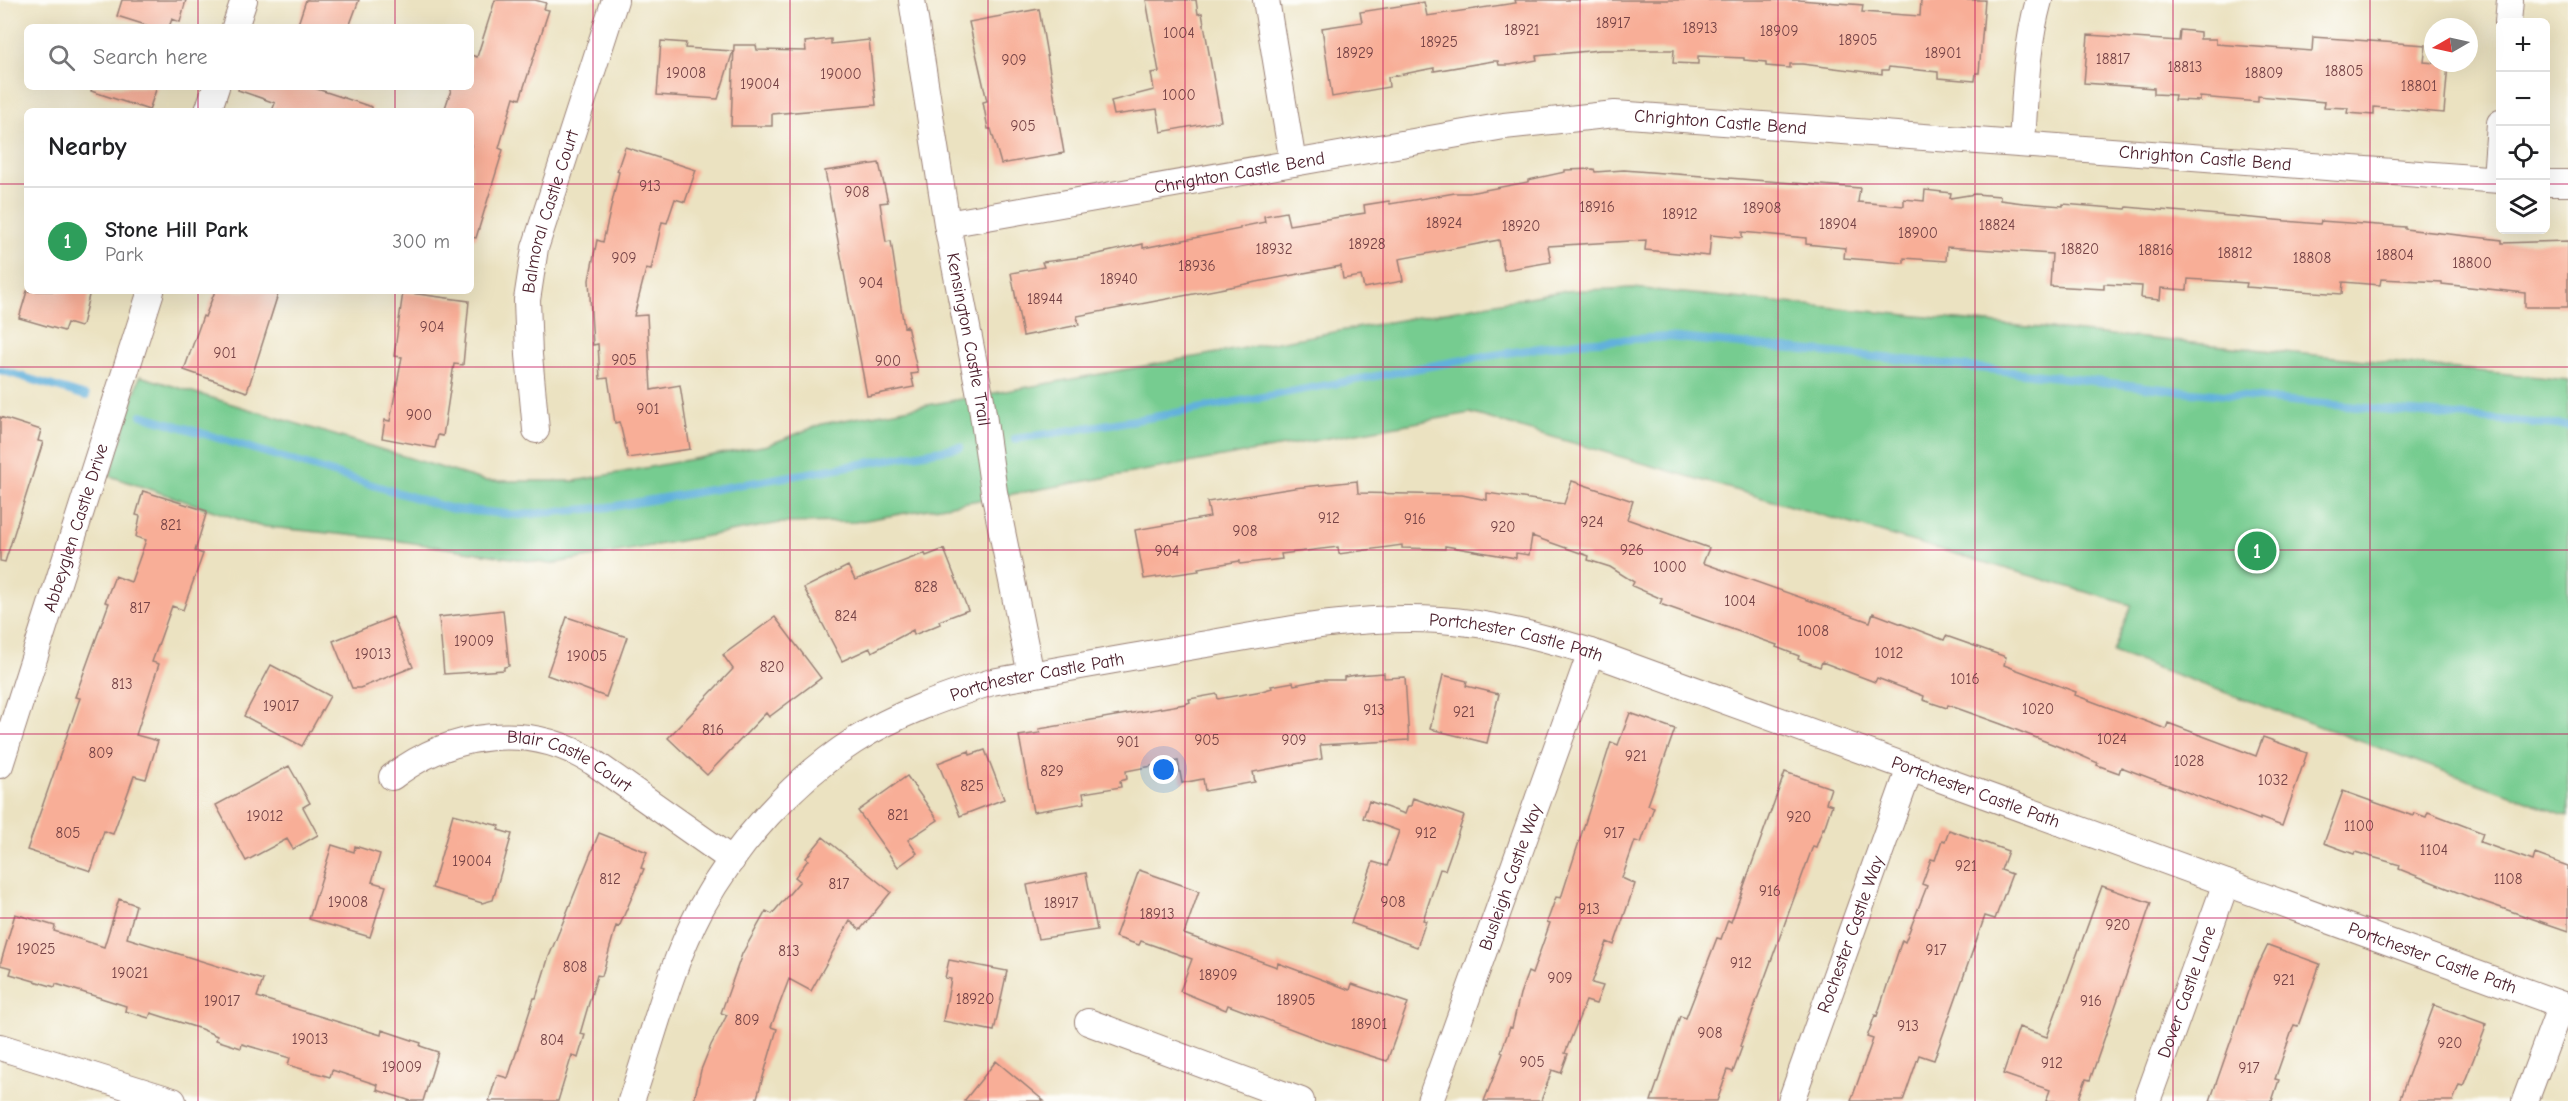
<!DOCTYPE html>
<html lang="en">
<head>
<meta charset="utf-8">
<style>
  body { margin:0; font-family:"Comic Neue",sans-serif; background:#f2f2f2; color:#202124 }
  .controls { position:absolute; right:18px; top:18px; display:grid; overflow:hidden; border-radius:9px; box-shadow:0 6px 24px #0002 }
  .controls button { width:54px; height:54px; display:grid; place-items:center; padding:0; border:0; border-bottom:2px solid #e0e0e0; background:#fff; color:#202124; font:30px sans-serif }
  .compass { position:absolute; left:2424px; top:18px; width:54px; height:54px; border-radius:50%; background:#fff; box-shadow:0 6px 24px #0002; rotate:261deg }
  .you { position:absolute; left:1164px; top:770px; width:21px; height:21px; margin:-15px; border:4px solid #fff; border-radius:50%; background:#1a73e8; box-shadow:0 0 0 9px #1a73e833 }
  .badge { display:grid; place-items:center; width:39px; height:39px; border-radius:50%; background:#1a73e8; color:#fff; font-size:20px; font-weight:700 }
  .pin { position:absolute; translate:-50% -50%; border:3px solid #fff; box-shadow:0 2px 6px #0006 }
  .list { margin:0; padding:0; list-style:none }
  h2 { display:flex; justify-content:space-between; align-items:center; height:78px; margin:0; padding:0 24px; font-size:26px }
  h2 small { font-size:20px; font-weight:400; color:#757577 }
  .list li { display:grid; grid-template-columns:39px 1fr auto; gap:18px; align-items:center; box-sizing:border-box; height:108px; padding:0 24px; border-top:2px solid #e0e0e0 }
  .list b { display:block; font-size:22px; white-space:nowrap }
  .list p { margin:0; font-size:20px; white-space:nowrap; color:#757577 }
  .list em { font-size:20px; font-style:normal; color:#757577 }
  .icon { flex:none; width:33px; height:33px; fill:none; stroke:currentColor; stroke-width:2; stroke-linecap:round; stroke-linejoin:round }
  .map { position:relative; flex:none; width:2568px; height:1101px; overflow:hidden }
  .search { position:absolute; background:#fff; box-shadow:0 6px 24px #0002; left:24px; top:24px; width:450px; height:66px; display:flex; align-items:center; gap:15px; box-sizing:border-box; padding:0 21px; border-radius:9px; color:#757577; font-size:22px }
  .panel { position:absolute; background:#fff; box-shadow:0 6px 24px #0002; left:24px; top:108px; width:450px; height:186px; border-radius:9px }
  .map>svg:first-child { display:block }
  .green { fill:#76cc90; stroke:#60765e; stroke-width:1.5 }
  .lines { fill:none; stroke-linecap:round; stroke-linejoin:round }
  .stream { stroke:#62b1dc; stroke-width:8 }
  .building { fill:#f8ae97 }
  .minor-casing { stroke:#9a8076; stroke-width:28 }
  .minor { stroke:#fff; stroke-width:26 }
  .grid { fill:none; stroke:#c2185b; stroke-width:1.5; stroke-opacity:0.55 }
  .labels { text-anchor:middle; stroke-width:4.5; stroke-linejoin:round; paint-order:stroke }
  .number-label { font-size:15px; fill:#764346 }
  .street-label { font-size:18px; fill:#4a1f2b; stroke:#fdfcf7 }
</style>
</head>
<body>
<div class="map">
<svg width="2568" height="1101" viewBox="0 0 2568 1101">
  <rect width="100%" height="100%" fill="#fdfcf7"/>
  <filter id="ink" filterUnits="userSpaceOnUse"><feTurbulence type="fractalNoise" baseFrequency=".0167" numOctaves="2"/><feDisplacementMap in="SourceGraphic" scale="12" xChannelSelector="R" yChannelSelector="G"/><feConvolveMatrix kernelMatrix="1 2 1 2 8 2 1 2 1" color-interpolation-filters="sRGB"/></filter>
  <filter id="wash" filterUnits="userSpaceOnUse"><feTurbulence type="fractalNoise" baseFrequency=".008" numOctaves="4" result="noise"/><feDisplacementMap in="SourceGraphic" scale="24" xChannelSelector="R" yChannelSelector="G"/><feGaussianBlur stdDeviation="1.35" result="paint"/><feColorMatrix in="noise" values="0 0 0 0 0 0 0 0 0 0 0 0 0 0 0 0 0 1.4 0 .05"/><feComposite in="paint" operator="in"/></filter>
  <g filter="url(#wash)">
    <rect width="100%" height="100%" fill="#ebe2c1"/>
    <!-- green -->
    <path class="green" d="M1633,288L2568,380V816L2113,652L2131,605L1470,413L855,522L780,523L550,564L387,539L259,526L110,476L140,376L485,481H575L768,445L822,424L1562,291Z"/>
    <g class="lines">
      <!-- stream -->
      <path class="stream" d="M0,370L86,396
        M142,415L452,509L519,515L610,507L960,447
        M1015,439L1154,417L1474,358L1579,342L1668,337L1926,362L2181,391L2568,426"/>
    </g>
    <g id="blocks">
      <!-- building -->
      <path class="building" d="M122,0H186L180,22L172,19L169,27H152L117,16Z
        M306,0H359L349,27H297Z
        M495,0H535L546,3L544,9L549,10L520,99L514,97L499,148L503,150L476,238L471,237V111H444L452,87H471V55L477,57Z
        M1146,0H1196L1198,14L1202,13L1221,121L1161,132L1157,109L1114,115L1111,101L1154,90L1151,73L1159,72Z
        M1515,0H1799L1863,5L1862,12L1920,16L1921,0H1985L1979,73H1976L1975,81L1938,78V72L1889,67L1888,70H1882V74L1802,64H1790V68L1766,66V62L1744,60V58L1698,56V64L1673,63L1674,50H1600L1536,56L1537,60L1510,65H1499L1498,61H1493L1434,71V68L1388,77L1389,87L1332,97L1322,28L1362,22L1360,12L1424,2L1427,16L1516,3Z
        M1039,9L1064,153L1001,164L991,129H988L983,102L987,101L969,22Z
        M2180,30L2200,32V39H2216V44L2312,51L2313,37L2426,45L2424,62L2448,64L2444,113L2374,107V115L2347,113L2348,108L2324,107L2325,102L2258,96V102L2200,97V101L2174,100L2175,95L2154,94V88L2084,83L2088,35L2179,41Z
        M831,39V44L869,40L876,105L772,114V126H731L734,45H756L757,50L806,51L805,42Z
        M661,41L686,43L685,48L733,51L718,99L657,95Z
        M92,87H157L149,110L91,91Z
        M239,87H311L372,107V111H272L275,103L238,90Z
        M625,147L696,170L685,202L675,199L667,223L662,222L651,270L646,269L634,316L647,315L651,390L680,385L690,449L628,458L621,428L619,422L615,423L608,378L600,379L598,344L593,345L589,280L597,240L603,242L619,172L617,171Z
        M879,163L888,202L880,203L886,242L891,241L904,327L907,326L918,373L911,374L914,387L867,396L825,171Z
        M1594,169L1595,172L1624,170L1860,188L1858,202L1904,206V199L1924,201L1925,190L1951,193L1950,198L1975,194L2000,196V200L2023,203L2063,206V204L2126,209L2127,207L2320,224L2321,221L2392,226L2405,227V229L2502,240V243L2568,241V307H2525V293L2442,284V282L2381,279L2380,285L2343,282L2342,294L2246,287L2247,283L2188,279L2187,290L2161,288L2160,300L2141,298L2142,286L2104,284V289L2050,286L2052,254L1947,247L1946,261L1904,258V263L1844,258L1845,248L1806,244V238L1742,232V238L1711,235L1709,256L1645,250L1646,240L1548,246L1551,262L1504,270L1499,240L1399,259L1403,281L1364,288L1361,276L1343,279L1341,266L1077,316L1079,325L1023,336L1011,273L1044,267L1042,262L1089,256L1143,244V248L1240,229V227L1265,222L1264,216L1286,212L1289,225L1365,213L1364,205L1389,201L1390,204L1455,193H1469L1528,182V180L1565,172V170Z
        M27,291H90L82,325L80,327L67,323L64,331L19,318Z
        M215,291H279L247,392L184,370L203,316L205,317Z
        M403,292L469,301L463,365L454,364L443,436L438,435L435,448L382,438L385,420L390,421L402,357L394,356Z
        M0,417L41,430L38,441L43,442L5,562L0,561Z
        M1357,481L1358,493L1462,495L1487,500V493L1564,504L1572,481L1633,501L1627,519L1709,548L1703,563L1870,622L1873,613L1944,640L1946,636L2006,657L2004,665L2076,692L2075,695L2166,729L2168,723L2256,756L2263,737L2307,753L2282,826L2260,818V820L2121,767L2119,773L2097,765L2098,763L2075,753L2001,724L1948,705L1947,708L1923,700L1924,696L1877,678L1875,682L1822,662L1820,667L1798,659L1799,656L1776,647L1777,645L1660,604L1662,599L1632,586L1634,582L1610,567L1588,560L1589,556L1532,536L1529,555L1516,553V558L1445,546V549L1402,548V545L1339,554L1338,547L1281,554L1282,559L1240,564V561L1198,568L1199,571L1144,579L1135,530L1210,517L1207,502L1294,488Z
        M143,491L207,511L195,551L203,554L183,610L172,606L152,662L159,664L136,735L158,741L146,779L134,776L113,834L104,831L91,871L27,850L80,698L75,697L109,603L105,602L115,576L131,582L146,540L136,537L140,516L136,515Z
        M944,549L968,610L939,621L940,624L914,635L913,630L872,652L870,648L842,661L804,588L848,566L855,580L925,553L926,556Z
        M503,610L509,666L504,667V670L444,674L439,617Z
        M393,617L413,667L360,688H352L333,641Z
        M567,617L627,637L606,697L547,675Z
        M775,617L821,678L769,717L766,713L707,775L668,738L733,669L723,655Z
        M271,665L330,696L302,746L244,716Z
        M1384,673V678L1405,677L1409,740L1320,745L1322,759L1253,772L1255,782L1205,791L1203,779L1182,783L1178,761L1126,771L1127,779L1120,781L1121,787L1083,793L1085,803L1033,812L1019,736L1040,733L1039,729L1185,704L1190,702L1189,699L1217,694L1218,699L1262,691L1272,688L1271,686L1293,682L1294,685L1320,680H1344V677L1356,675Z
        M1443,675L1467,681L1466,686L1499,694L1487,743L1430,729Z
        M1630,713L1675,729L1648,805L1654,807L1641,843L1635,841L1622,878L1635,884L1614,945L1607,942L1592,983L1603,986L1596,1004L1586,1001L1565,1053L1568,1054L1561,1073L1552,1070L1541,1101H1484L1503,1053L1501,1052L1510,1027L1512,1028L1520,994L1528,972L1532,974L1550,923L1547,922L1556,897L1561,898L1611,742L1618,745Z
        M985,750L1004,799L960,816L938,763L969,751L970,755Z
        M289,766L310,803L303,807L318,835L293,849L287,839L246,861L216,805Z
        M1785,772L1831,788L1826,803L1832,805L1824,829L1823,828L1816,847L1813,846L1740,1046L1742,1047L1733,1072L1728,1070L1717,1101H1651L1680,1016L1686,1018L1717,938L1721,939L1728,920L1731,922Z
        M907,776L938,820L908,840L917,853L898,867L858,811Z
        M2343,791L2413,816L2414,813L2426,817L2428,812L2483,833L2480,842L2533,861L2535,854L2568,866V931L2467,896L2399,869L2400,865L2355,852L2354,854L2324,843Z
        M1413,798L1464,816L1445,870L1440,869L1423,920L1426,921L1417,947L1351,923L1373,862L1387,866L1399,831L1363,818L1369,801L1405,814L1408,806H1411Z
        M453,814L500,826L498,830L512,834L493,900L482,903L432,888Z
        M1949,830L2008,851L2001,870L2012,874L1995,919L1985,916L1934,1060L1919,1055L1903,1101H1851L1873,1039L1867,1037L1875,1015L1877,1016L1902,940L1905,942L1927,886L1922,884L1931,859L1935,860L1942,840L1945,841Z
        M599,833L647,852L641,868L644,869L619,927L616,926L602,976L597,975L580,1034L585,1035L578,1058L572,1055L558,1101H489L497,1075L508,1078L534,998H536L548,959Z
        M823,837L891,892L860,930L850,921L811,991L789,979L771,1027L777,1029L756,1101H694L701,1070L711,1045L727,1015L721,1013L742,954L766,911L772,914L800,881L795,877L808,860L806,858Z
        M332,845L354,852L355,846L380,854L372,882L386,886L370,937L309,919Z
        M1139,870L1199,891L1184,934L1277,967L1278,963L1350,990L1352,984L1408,1003L1387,1061L1326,1042L1228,1005L1226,1010L1180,991L1192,959L1141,941L1139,945L1115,937Z
        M1086,873L1097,930L1038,939L1027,885Z
        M2102,886L2151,903L2090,1080L2086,1079L2078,1101H2046L2050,1090L2003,1074L2019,1027L2047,1037Z
        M119,899L136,905L127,938L263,980L257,997L381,1035L382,1030L421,1043L420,1046L438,1052L423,1101H411L377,1090L378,1085L332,1070L330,1077L288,1065L290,1058L242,1044L241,1048L216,1040L217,1036L201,1029L151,1013L149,1018L125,1011L126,1006L101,998L56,984L55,987L10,974L12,968L0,965L15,914L55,926L54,931L104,947Z
        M2268,945L2320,964L2298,1026L2294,1025L2275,1079L2279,1080L2272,1101H2210L2254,974Z
        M949,960L1007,971L994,1031L943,1021L951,979L945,978Z
        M2434,1005L2486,1024L2484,1032L2463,1086L2459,1085L2453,1101H2399Z
        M996,1061L1044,1101H964Z"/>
    </g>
  </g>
  <g filter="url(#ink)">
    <use href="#blocks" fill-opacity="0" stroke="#9a8076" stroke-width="1.5"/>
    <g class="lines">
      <!-- minor casing -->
      <g class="minor-casing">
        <g id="minor">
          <path id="s1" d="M912,0L947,224L981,400L994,492L1031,675"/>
          <path d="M1266,0L1293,163"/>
          <path d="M2508,22L2510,0"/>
          <path d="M235,27L244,0"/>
          <path d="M208,111L216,87"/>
          <path d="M2022,143C2025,95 2026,47 2039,0"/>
          <path d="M2496,179L2500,123"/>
          <path d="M2546,183H2568"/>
          <path id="s2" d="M947,224L1504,126L1615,114L2500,180"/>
          <path id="s3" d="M536,430L529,355L527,300L535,248L615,0"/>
          <path id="s4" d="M0,765L151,291"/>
          <path id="s5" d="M392,777C451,732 529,721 593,762L732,860"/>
          <path d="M1088,1022L1301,1101"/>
          <path d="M0,1047L173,1101"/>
          <path id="s6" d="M631,1101C653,1037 669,968 701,908C737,843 792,781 854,741C896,714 945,697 992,682C1064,669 1135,656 1207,644C1284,630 1361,615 1440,620C1492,623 1542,637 1591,652L2568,1007"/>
          <path id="s7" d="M1430,1101L1591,652"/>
          <path id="s8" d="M1791,1101L1910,768"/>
          <path id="s9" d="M2147,1101L2226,883"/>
          <path d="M2525,1101L2561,1005"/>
        </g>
      </g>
      <!-- minor -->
      <use href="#minor" class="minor"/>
    </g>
  </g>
  <!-- grid -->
  <path class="grid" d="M198,0V27M395,0V27M593,0V1101M790,0V1101M988,0V1101M1185,0V1101M1383,0V1101M1580,0V1101M1778,0V1101M1975,0V1101M2173,0V1101M2370,0V1101M198,87V111M395,87V111M0,184H27M471,184H2500M2546,184H2568M198,291V1101M395,291V1101M0,367H2568M0,550H2568M0,734H2568M0,918H2568"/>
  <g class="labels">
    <!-- number labels -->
    <g class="number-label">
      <text x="1613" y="28">18917</text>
      <text x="1700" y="33">18913</text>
      <text x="1522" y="35">18921</text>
      <text x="1779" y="36">18909</text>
      <text x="1179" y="38">1004</text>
      <text x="1858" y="45">18905</text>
      <text x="1439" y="47">18925</text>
      <text x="1355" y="58">18929</text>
      <text x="1943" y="58">18901</text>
      <text x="2113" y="64">18817</text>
      <text x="1014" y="65">909</text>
      <text x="2185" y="72">18813</text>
      <text x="2344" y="76">18805</text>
      <text x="686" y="78">19008</text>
      <text x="2264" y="78">18809</text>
      <text x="841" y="79">19000</text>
      <text x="760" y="89">19004</text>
      <text x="2419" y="91">18801</text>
      <text x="1179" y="100">1000</text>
      <text x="1023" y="131">905</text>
      <text x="650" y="191">913</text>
      <text x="857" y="197">908</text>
      <text x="1597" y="212">18916</text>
      <text x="1762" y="213">18908</text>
      <text x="1680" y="219">18912</text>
      <text x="1444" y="228">18924</text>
      <text x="1838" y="229">18904</text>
      <text x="1997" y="230">18824</text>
      <text x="1521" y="231">18920</text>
      <text x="1918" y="238">18900</text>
      <text x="1367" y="249">18928</text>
      <text x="1274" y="254">18932</text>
      <text x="2080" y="254">18820</text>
      <text x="2156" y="255">18816</text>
      <text x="2235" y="258">18812</text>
      <text x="2395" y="260">18804</text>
      <text x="624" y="263">909</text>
      <text x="2312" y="263">18808</text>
      <text x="2472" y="268">18800</text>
      <text x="1197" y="271">18936</text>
      <text x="1119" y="284">18940</text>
      <text x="871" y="288">904</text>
      <text x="1045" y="304">18944</text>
      <text x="432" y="332">904</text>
      <text x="225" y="358">901</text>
      <text x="624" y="365">905</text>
      <text x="888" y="366">900</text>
      <text x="648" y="414">901</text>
      <text x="419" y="420">900</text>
      <text x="1329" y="523">912</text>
      <text x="1415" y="524">916</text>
      <text x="1592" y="527">924</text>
      <text x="171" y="530">821</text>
      <text x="1503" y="532">920</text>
      <text x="1245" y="536">908</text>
      <text x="1632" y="555">926</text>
      <text x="1167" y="556">904</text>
      <text x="1670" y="572">1000</text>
      <text x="926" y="592">828</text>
      <text x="1740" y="606">1004</text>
      <text x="140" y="613">817</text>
      <text x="846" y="621">824</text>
      <text x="1813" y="636">1008</text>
      <text x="474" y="646">19009</text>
      <text x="1889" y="658">1012</text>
      <text x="373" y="659">19013</text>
      <text x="587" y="661">19005</text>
      <text x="772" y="672">820</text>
      <text x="1965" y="684">1016</text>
      <text x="122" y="689">813</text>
      <text x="281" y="711">19017</text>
      <text x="2038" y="714">1020</text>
      <text x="1374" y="715">913</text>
      <text x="1464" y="717">921</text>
      <text x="713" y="735">816</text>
      <text x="2112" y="744">1024</text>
      <text x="1207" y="745">905</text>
      <text x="1294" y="745">909</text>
      <text x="1128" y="747">901</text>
      <text x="101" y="758">809</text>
      <text x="1636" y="761">921</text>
      <text x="2189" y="766">1028</text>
      <text x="1052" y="776">829</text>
      <text x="2273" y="785">1032</text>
      <text x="972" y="791">825</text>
      <text x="898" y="820">821</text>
      <text x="265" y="821">19012</text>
      <text x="1799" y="822">920</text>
      <text x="2359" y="831">1100</text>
      <text x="68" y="838">805</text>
      <text x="1426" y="838">912</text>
      <text x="1614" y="838">917</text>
      <text x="2434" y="855">1104</text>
      <text x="472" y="866">19004</text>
      <text x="1966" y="871">921</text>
      <text x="610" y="884">812</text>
      <text x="2508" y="884">1108</text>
      <text x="839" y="889">817</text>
      <text x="1770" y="896">916</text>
      <text x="348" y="907">19008</text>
      <text x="1393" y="907">908</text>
      <text x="1061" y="908">18917</text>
      <text x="1589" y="914">913</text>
      <text x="1157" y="919">18913</text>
      <text x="2118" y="930">920</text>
      <text x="36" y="954">19025</text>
      <text x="1936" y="955">917</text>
      <text x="789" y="956">813</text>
      <text x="1741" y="968">912</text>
      <text x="575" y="972">808</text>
      <text x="130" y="978">19021</text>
      <text x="1218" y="980">18909</text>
      <text x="1560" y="983">909</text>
      <text x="2284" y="985">921</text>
      <text x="975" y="1004">18920</text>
      <text x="1296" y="1005">18905</text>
      <text x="222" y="1006">19017</text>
      <text x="2091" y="1006">916</text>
      <text x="747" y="1025">809</text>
      <text x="1369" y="1029">18901</text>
      <text x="1908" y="1031">913</text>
      <text x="1710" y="1038">908</text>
      <text x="310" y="1044">19013</text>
      <text x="552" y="1045">804</text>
      <text x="2450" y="1048">920</text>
      <text x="1532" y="1067">905</text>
      <text x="2052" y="1068">912</text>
      <text x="402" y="1072">19009</text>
      <text x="2249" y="1073">917</text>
    </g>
    <!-- street labels -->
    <g class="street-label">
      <text dy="6" stroke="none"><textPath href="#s2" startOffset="783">Chrighton Castle Bend</textPath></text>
      <text dy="6" stroke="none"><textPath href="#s2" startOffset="1269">Chrighton Castle Bend</textPath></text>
      <text dy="6" stroke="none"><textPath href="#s2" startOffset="297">Chrighton Castle Bend</textPath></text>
      <text dy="6" stroke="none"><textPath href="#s3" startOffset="222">Balmoral Castle Court</textPath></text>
      <text dy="6" stroke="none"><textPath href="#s1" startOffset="344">Kensington Castle Trail</textPath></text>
      <text dy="6" stroke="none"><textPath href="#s4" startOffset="249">Abbeyglen Castle Drive</textPath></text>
      <text dy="6" stroke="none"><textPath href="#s6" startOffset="1116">Portchester Castle Path</textPath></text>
      <text dy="6" stroke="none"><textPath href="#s6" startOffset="630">Portchester Castle Path</textPath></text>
      <text dy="6" stroke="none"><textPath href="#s5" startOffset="192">Blair Castle Court</textPath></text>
      <text dy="6" stroke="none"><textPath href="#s6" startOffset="1602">Portchester Castle Path</textPath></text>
      <text dy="6" stroke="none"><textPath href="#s7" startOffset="238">Busleigh Castle Way</textPath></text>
      <text dy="6" stroke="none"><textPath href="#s8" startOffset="177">Rochester Castle Way</textPath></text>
      <text dy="6" stroke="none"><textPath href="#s6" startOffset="2088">Portchester Castle Path</textPath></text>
      <text dy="6" stroke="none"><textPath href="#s9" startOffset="116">Dover Castle Lane</textPath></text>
    </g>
  </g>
</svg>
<div class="controls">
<button>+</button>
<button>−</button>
<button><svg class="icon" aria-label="locate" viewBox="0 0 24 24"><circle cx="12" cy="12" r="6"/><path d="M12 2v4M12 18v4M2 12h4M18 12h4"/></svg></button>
<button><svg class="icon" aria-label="layers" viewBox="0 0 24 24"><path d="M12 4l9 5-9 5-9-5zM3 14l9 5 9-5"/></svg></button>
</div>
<svg class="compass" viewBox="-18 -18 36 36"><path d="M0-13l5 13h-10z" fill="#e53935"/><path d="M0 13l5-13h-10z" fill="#757577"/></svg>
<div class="you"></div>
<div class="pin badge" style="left:2257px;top:551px;background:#2e9e5b">1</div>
<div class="search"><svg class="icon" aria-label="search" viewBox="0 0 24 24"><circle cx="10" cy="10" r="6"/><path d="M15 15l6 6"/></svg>Search here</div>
<section class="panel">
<h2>Nearby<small></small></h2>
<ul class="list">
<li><span class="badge" style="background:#2e9e5b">1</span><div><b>Stone Hill Park</b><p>Park</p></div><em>300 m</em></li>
</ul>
</section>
</div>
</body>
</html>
